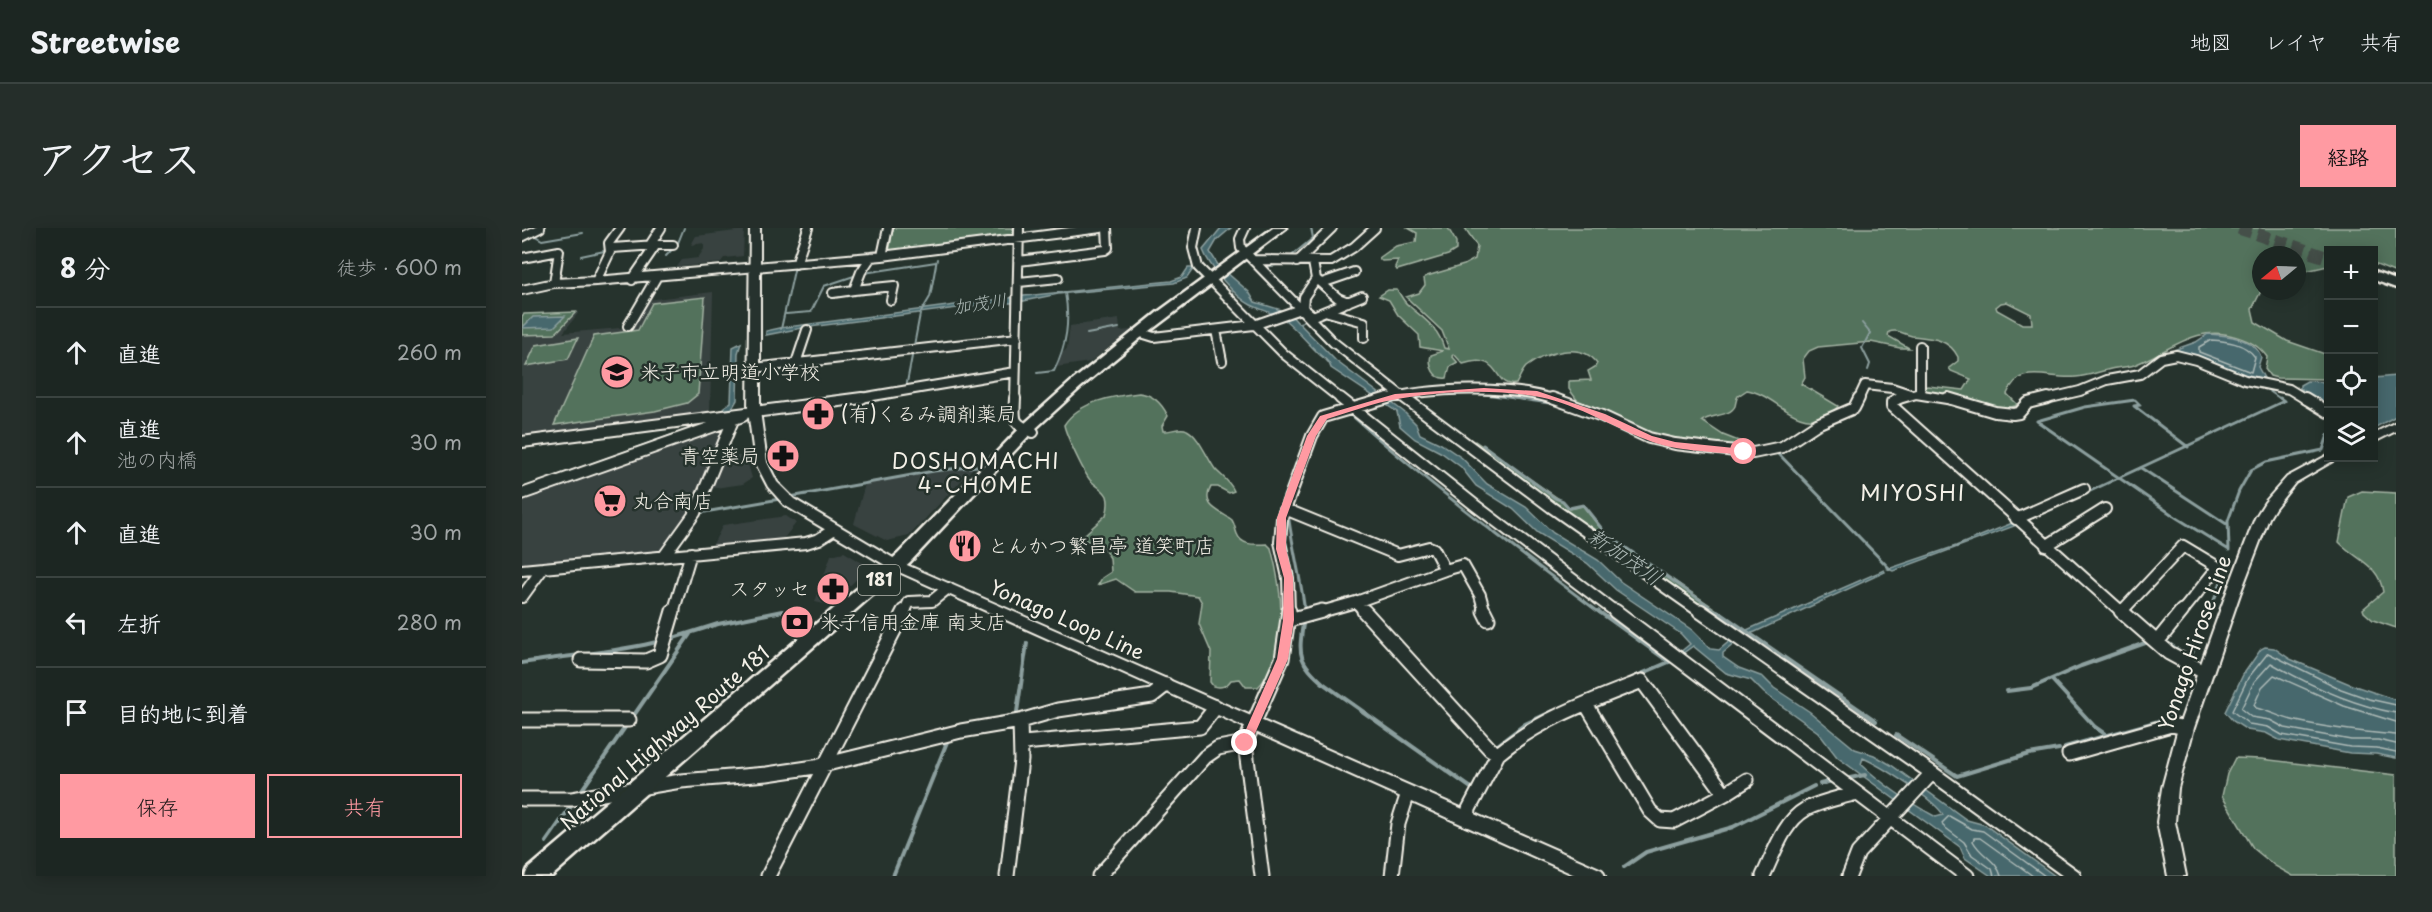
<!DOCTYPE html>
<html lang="ja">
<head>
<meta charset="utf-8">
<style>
  body { margin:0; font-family:"Playpen Sans","Klee One",sans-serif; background:#252e2a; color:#f1f3f6 }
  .controls { position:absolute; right:18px; top:18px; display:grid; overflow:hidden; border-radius:0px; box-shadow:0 3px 15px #0003 }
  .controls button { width:54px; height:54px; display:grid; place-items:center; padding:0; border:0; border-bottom:2px solid #3a4340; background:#1c2622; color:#f1f3f6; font:30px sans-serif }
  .compass { position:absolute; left:1730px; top:18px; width:54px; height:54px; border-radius:50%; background:#1c2622; box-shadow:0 3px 15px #0003; rotate:251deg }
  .stop { position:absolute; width:18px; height:18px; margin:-14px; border:4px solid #ff9aa2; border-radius:50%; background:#fff }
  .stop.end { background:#ff9aa2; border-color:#fff; box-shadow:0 2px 6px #0008 }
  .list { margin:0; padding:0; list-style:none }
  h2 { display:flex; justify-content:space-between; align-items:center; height:78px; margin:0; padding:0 24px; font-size:26px }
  h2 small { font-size:20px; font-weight:400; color:#a0a5a5 }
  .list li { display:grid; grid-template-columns:39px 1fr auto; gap:18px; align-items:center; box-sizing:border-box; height:90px; padding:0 24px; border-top:2px solid #3a4340 }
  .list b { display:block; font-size:22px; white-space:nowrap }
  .list p { margin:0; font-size:20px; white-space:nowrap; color:#a0a5a5 }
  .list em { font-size:20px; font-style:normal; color:#a0a5a5 }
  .actions { display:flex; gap:12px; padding:18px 24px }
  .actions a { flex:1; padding:14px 0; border:2px solid #ff9aa2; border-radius:0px; text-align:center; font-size:21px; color:#ff9aa2 }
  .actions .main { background:#ff9aa2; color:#111 }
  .icon { flex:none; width:33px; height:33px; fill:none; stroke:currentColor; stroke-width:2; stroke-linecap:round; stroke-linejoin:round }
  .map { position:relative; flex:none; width:1874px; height:648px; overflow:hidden; border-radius:0px }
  header { display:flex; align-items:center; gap:36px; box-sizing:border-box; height:84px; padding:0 30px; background:#1c2622; border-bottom:2px solid #3a4340 }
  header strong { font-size:28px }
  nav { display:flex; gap:33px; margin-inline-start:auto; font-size:21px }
  .intro { display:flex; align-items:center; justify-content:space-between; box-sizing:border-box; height:144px; padding:0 36px }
  h1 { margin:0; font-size:42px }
  .button { padding:15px 27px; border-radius:0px; background:#ff9aa2; color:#111; font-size:21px; font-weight:700 }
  main { display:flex; gap:36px; padding:0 36px }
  aside { flex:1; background:#1c2622; border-radius:0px; box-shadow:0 3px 15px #0003 }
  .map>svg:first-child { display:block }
  .built { fill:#394241 }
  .green { fill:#52725c; stroke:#a3b2a2; stroke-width:1.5; fill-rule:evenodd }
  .water { fill:#46686d; stroke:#8c9f9e; stroke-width:1.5; fill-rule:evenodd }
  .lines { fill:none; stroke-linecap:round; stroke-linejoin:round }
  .shore { stroke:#aebab7; stroke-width:1.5 }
  .stream-far2 { stroke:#8c9f9e; stroke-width:2 }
  .stream-far1 { stroke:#8c9f9e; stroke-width:3 }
  .stream { stroke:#8c9f9e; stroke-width:4 }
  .highway-tunnel { stroke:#455049; stroke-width:13; stroke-dasharray:13 6; stroke-linecap:butt }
  .minor-far2-casing { stroke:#f4f1e8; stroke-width:12 }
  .minor-far1-casing { stroke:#f4f1e8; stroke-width:14 }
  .minor-casing { stroke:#f4f1e8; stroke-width:17 }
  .major-casing { stroke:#f4f1e8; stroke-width:4 }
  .highway-casing { stroke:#f4f1e8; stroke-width:5 }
  .minor-far2 { stroke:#26332d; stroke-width:8 }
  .minor-far1 { stroke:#26332d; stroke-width:10 }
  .minor { stroke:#26332d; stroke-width:13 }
  .major { fill:#26332d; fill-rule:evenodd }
  .highway { fill:#26332d; fill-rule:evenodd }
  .route { fill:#ff9aa2 }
  .labels { text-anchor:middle; stroke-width:5; stroke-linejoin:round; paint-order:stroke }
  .far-water-label { font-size:18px; font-style:italic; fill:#aebab7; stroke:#26332d }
  .shield { fill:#26332d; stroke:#b6b8b0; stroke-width:1.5 }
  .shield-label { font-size:18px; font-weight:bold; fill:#f4f1e8 }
  .poi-label { font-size:20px; fill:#f4f1e8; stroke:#26332d; text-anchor:start }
  .street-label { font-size:20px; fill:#f4f1e8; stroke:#26332d }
  .neighbourhood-label { font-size:21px; letter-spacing:1.5px; fill:#f4f1e8; stroke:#26332d }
  .water-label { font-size:21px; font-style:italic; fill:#aebab7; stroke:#26332d }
  .quarter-label { font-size:22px; letter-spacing:1.5px; fill:#f4f1e8; stroke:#26332d }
</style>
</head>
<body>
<header>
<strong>Streetwise</strong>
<nav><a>地図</a><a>レイヤ</a><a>共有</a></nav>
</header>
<div class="intro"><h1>アクセス</h1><a class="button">経路</a></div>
<main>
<aside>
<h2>8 分<small>徒歩 · 600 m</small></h2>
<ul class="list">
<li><svg class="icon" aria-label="ahead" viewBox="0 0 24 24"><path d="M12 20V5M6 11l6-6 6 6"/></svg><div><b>直進</b></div><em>260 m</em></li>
<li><svg class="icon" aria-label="ahead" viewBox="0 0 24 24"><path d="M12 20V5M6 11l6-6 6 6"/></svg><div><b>直進</b><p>池の内橋</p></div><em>30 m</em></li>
<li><svg class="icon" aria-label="ahead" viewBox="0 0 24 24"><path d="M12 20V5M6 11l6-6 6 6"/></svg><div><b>直進</b></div><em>30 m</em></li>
<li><svg class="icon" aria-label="left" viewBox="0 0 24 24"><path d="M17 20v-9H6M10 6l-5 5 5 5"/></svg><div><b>左折</b></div><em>280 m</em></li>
<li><svg class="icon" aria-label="arrive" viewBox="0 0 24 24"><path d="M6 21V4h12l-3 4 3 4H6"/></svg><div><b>目的地に到着</b></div></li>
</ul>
<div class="actions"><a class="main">保存</a><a>共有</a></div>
</aside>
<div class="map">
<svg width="1874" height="648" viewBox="0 0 1874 648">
  <rect width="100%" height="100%" fill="#26332d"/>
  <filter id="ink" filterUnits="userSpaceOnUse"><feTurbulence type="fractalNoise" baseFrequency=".0167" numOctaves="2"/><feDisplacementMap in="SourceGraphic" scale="12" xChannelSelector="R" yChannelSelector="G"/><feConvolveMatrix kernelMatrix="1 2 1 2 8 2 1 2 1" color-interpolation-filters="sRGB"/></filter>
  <g filter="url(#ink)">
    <!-- built -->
    <path class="built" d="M222,2L221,28L202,30L198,35L155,39L160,32L176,30L182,21V15L169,17L174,8Z
      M191,64L188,183L0,210V86L57,84L41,105L110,99L125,72Z
      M597,91L598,103L609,102L568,134L534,139L539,126L545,121L548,98Z
      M192,202L203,205L170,284L140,324L0,338V276L6,266Z
      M223,226L230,250L221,256L186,261L198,234Z
      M453,238L387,308L365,313L332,296L343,256Z
      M264,288L274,295L258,315L188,322L201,297Z
      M322,324L344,337L338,348L307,377L293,374L309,327Z"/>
    <!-- green -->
    <path class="green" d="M371,0H491V9L367,25Z
      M886,0H926L934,14V22L926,27L875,42L873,39L876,32L860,33L857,30L874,18L894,14L895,5Z
      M943,0H1874V45L1852,36V22H1806V38L1775,45V27H1739V63L1730,81L1733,94L1765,113L1806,127V151L1755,150L1748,148L1743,141L1745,129C1737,118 1728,113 1715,109C1674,95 1649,123 1612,137C1606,139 1600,139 1594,140C1581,142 1567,148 1554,149C1526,152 1498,134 1485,166L1495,176L1493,178L1481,181L1403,163L1401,159L1406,158L1442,162L1449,151L1429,143L1427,140L1436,133V129C1427,110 1408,110 1390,108C1381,106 1376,101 1367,104L1366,108L1387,120H1378L1349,114L1296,119L1287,123L1281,131L1283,149L1279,156L1316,178C1313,183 1308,185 1302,188C1275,202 1252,166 1225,162L1216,168C1214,171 1214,174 1213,178C1208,189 1189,186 1180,193L1201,207L1227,217L1229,221L1143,212L1055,172L1047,161V153L1069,152L1066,143L1073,139L1075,135C1059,113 1022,125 1004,139C1000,143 997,151 994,156C970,161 981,123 941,136L932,126L930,128L936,135L928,139L925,150C912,152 906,138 909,127L921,123L898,119L897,107L876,87L867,72L857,68L866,62H875C879,67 881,73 886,77C902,91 916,99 922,120L927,121L920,103L884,69L897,65L903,57L902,50L905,48L942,37L953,31L955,18ZM1485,74L1509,86L1510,96H1500L1475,82L1474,79L1479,75Z
      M183,69L176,166L165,175L133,183L32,197L72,108L116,102L130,75Z
      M54,84L33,106L0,107V88L2,86Z
      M56,110L46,131L4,138L14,117Z
      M617,165C631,166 640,176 646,188L640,198L641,203C648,204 659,198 665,202C677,208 685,230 693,241C699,248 708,253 712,263L707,265L696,259H689C678,278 698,283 710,292C713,297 713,301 715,306C720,319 735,316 745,316L749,320C760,360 769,426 736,459H724L718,451L709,452C704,459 699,460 691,458L688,454L689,424L677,396L680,375L676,368L649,364H613L594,351L576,357L580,350L589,344L588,330L581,318L563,312L561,308L584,287C586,281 587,275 585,268C581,260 573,258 568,252C561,243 544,207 542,197C557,173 592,168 617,165Z
      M953,213L1040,273L1047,281L1061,278L1083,306L1201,386L1205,395L1050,287L951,214Z
      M1840,263L1874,265V400L1851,392L1842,384L1841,381L1861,364C1857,336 1834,332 1817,314L1826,269Z
      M1713,530L1739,531L1874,547V648H1771L1753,638L1731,620L1700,568L1705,546Z"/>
    <!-- water -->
    <path class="water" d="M699,0H709L695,12L688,24L696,37L727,64L733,74L766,84L776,95L780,94L778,96L814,133L882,184L894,196L898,206L919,216L940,230L965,256L1004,279L1031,305L1076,332L1099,354L1170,402L1189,421L1197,422L1209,412L1213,415L1201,425V429L1217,440L1241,449L1252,460L1288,484L1333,521L1352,527L1369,537L1445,592L1463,597L1533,648H1469L1443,630L1438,619L1315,529L1296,504L1242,465L1229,452L1204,445L1171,418L1160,426L1157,425L1168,416L1159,406L1094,362L1065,335L1016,305L991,281L954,258L939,239L920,225L893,211L878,198L875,184L809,140C807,131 800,130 795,124C784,113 774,101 763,92C757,87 737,81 729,77C713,69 687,38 681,22ZM1341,530C1357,537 1415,573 1421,587L1414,589C1388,575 1361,557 1339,536Z
      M670,36L678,49L671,41L665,50L652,55L536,66L492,75H474L280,100L244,107V103L258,100L502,68L649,53L660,49L666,40H671Z
      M43,88L32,99L0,100L11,89Z
      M1686,106C1704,107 1733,110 1739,129L1736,139L1742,150H1725L1654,121L1674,114Z
      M219,115L216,125L215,172L205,189L0,263V260L197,190L202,179L209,174L211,119Z
      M1874,148V188L1852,200V150Z
      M1785,153L1806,154V181L1778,160V157Z
      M1493,294L1495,297L1371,343L1366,341L1434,318Z
      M1362,342L1363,344L1233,404L1221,408L1218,405Z
      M1743,419L1752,420L1768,431L1830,457L1874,472V530L1854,526L1828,525L1757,512L1744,505L1725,502L1711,493L1703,484L1721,447L1739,421Z"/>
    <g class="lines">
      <!-- shore -->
      <path class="shore" d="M1689,112C1705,113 1723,115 1733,129L1729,144L1677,124V119Z
        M1874,477L1847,471L1819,461L1746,425L1726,450L1710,483L1727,496L1746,499L1760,507L1828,519L1855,520L1874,524
        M1874,485C1831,477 1787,457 1749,435L1732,454L1719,481L1729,489L1748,492L1763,500L1829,512H1856L1874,516
        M1874,494L1822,478L1752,447L1740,459L1732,477L1734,480C1747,483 1758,489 1770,492C1804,500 1839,504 1874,507
        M1472,648L1470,641L1450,627L1442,614L1421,598L1420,595L1427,588L1450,601L1461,603L1523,648
        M1479,648C1475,632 1459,628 1451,613L1452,610H1458L1511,648"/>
      <!-- stream-far2 -->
      <path class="stream-far2" d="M10,6L20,12L61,5
        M59,28L87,22
        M144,28L156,15L162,0
        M768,29L791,10L789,0
        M741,39L761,36
        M342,45L414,34
        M264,86L289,84L302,58L335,47
        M1340,95L1348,105L1340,120L1348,136L1346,142
        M259,101L273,38
        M565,106L597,100
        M515,145L532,143C545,116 548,94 543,64
        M474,151L484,150
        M384,160L398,86L408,69L415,31
        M1743,160L1760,172
        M959,166L1004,172"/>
      <!-- stream-far1 -->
      <path class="stream-far1" d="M992,170L1035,176
        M826,184C906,256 992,320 1078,385
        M961,217L1033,270L1041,273L1047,280L1061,277L1084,306L1197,385
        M1666,219L1612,178L1618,177L1613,172L1563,179L1515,193L1655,290L1707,322
        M1255,224L1368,341
        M1619,240L1706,297
        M1564,265L1762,173L1758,170
        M268,269L412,243L455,238
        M177,285L258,271
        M766,285C770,319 779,350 783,384
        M1707,322L1706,293L1717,263L1729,242L1744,234L1801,222L1806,207
        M253,385L275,380
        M1687,385L1702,346"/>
      <!-- stream -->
      <path class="stream" d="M1076,383L1147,434
        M1195,383L1354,493
        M781,396C776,428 777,434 802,456L952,562
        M1682,396L1687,383
        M148,411L196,396L260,383
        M1644,414L1657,423
        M1668,431L1675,410
        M0,435C46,427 93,425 139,413
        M1112,449L1147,434
        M1530,452L1573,499L1583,506
        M1485,463L1509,460L1559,438L1626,414
        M110,490L168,406
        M494,491L505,415
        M1374,507L1435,548L1507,526L1537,521
        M973,519L1003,496L1031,483
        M1543,519L1644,491L1664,440
        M962,540L970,525
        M1323,551L1343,547
        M1298,556L1310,553
        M57,566L106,495
        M24,614L52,574
        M1102,639L1124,624L1211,599L1292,558
        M371,648L427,509"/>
      <!-- highway-tunnel -->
      <path class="highway-tunnel" d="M1717,0L1806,30"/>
      <!-- minor-far2 casing -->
      <g class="minor-far2-casing">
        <path id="minor-far2" d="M675,0L671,20L676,39L762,126L820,172
          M723,0L718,11L719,20L811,114L885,172
          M0,9L18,0
          M128,17L139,0
          M90,20L134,17
          M360,28L366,0
          M349,29L339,44L332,62L372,58L369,72
          M0,30L37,23L32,55
          M732,32L809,33L832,19L853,0
          M497,33L583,22L586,20L585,0
          M775,34L810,0
          M274,36L286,0
          M794,51L816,70L826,74
          M110,52L134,17H151
          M74,53L360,28L579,0
          M497,54L536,50
          M800,55L832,44
          M0,62L32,55L74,53L88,24L87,15L98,0
          M311,65L332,62
          M782,81L791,88L840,68
          M806,84L842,94V110
          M106,98L134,50
          M694,102L700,133
          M619,105L632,109L732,97L781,80L782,69L794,51L791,34
          M1398,118V162L1400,165
          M274,135L285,102
          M232,140L495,110
          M327,172L493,144
          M493,172L497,0
          M861,172C905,159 991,157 1034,172
          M1336,172L1343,157L1370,160L1388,166
          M1374,172L1394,166L1431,172
          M1520,172L1558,163L1585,152L1618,146L1639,130L1654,127L1674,132L1723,152L1767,161L1785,172"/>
      </g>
      <!-- minor-far1 casing -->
      <g class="minor-far1-casing">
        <path id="minor-far1" d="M493,170C492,193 490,195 511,204
          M818,170L954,278L1095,385
          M883,170L1029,279L1180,385
          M1030,170L1080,188L1127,210L1153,216L1231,225L1260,219L1295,196L1332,180L1337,170
          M1377,170L1370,174V178L1601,385
          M1426,170L1473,184L1491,186L1497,185L1506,175L1526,170
          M1783,170L1806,184
          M0,214L340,170
          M0,266L221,188
          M763,281L876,327L907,319L912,321L923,342L941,337L958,367L963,385
          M1494,291L1562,261
          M1524,318L1583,281
          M142,328L173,285L211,192
          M0,342L284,315L297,311L311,302
          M0,369L21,340
          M834,374L844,385
          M1600,383L1661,318L1696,339L1659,385
          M151,385L169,325
          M382,385L387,374L410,373L426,360
          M767,385L766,350L758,314L760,290L790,208L801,189L866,170
          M795,385L834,374L923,342"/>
      </g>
      <!-- minor casing -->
      <g class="minor-casing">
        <path id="minor" d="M842,383L968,521L976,526L947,581L946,592
          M962,383L966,391
          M1093,383L1445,648
          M1178,383L1410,545L1552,648
          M1599,383L1647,425L1682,444
          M767,392L800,383
          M1635,414L1660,383
          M59,432L124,433L138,427L151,383
          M0,492H107
          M501,515L678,499L694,479
          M976,526C1018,491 1069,473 1120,453L1203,566L1152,593L1138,592L1128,583L1064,476
          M1547,526L1649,497L1664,500
          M1203,566L1225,552
          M0,571H50L159,553L245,546L293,539L439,503L498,493L536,482L630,468L644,457
          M246,648L382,383
          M485,648L499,532L498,493
          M577,648L683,529L696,520L723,515
          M740,648L723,515L760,431L767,383
          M870,648L876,596L886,565
          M1241,648C1252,626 1261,594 1284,581C1300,573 1318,570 1334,565
          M1327,648L1336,625L1410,545"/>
      </g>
      <!-- major casing -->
      <g class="major-casing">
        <path id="major" d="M228,0H238V183L245,234L255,254L272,271L378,334L1080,642L1083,648H1055L368,340L262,277L246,259L233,234L226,183Z
          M1874,194V203L1852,214V205Z
          M1806,227V230H1816L1773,255L1753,280L1747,290L1718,366L1672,500L1656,560L1653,594L1664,648H1646L1635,594L1640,560L1656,500L1704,366L1733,290L1743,274L1765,249Z"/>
      </g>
      <!-- highway casing -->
      <g class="highway-casing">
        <path id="highway" d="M751,0H764L616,112L559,159L513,201L388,334L30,648H3L6,641L376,326L503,195L550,153L636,84Z
          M1852,44L1874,52V60L1852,52Z"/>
      </g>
      <!-- minor-far2 -->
      <use href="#minor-far2" class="minor-far2"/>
      <!-- minor-far1 -->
      <use href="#minor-far1" class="minor-far1"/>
      <!-- minor -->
      <use href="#minor" class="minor"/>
      <!-- major -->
      <use href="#major" class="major"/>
      <!-- highway -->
      <use href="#highway" class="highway"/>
    </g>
  </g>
  <!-- route -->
  <path class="route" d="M962,160L1015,163L1083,186L1130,208L1153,214L1222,221L1226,224L1222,227C1190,223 1153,224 1123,211C1089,198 1048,173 1012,168C969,161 918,163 875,171C851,175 828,184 805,191L794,208L764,290V321L771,350L772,392L766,431L727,519H719L718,515L755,431L761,392L762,350L754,321L755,290L785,208L798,188L873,166Z"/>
  <!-- icons -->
  <defs>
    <g id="school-disc" transform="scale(1.725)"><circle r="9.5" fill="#ff9aa2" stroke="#26332d"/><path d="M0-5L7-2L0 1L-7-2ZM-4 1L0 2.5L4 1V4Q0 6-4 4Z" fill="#111"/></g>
    <g id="pharmacy-disc" transform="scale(1.725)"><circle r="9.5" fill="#ff9aa2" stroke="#26332d"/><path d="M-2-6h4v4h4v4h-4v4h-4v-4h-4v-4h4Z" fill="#111"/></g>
    <g id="supermarket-disc" transform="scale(1.725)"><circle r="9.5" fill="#ff9aa2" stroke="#26332d"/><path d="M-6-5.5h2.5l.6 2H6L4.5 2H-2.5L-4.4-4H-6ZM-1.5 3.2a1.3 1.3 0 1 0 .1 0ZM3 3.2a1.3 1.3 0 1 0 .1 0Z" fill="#111"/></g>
    <g id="restaurant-disc" transform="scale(1.725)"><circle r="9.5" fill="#ff9aa2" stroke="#26332d"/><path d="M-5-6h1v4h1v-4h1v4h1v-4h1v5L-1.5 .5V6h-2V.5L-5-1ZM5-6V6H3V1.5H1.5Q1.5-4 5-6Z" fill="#111"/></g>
    <g id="bank-disc" transform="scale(1.725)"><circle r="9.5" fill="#ff9aa2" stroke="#26332d"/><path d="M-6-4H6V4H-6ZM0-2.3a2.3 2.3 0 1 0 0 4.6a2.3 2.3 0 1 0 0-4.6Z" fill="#111"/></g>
  </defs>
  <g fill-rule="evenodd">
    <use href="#school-disc" x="95" y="144"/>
    <use href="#pharmacy-disc" x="296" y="186"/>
    <use href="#pharmacy-disc" x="261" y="228"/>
    <use href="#supermarket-disc" x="88" y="273"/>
    <use href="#restaurant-disc" x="443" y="318"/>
    <use href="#pharmacy-disc" x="311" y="361"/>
    <use href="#bank-disc" x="275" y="394"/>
  </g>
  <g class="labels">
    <!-- far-water labels -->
    <g class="far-water-label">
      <text transform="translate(458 76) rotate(-8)" y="6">加茂川</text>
    </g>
    <!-- shield labels -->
    <rect class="shield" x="336" y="337" width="42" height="30" rx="4.5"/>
    <g class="shield-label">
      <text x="357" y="358">181</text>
    </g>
    <!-- poi labels -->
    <g class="poi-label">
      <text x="118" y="151">米子市立明道小学校</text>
      <text x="319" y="193">(有)くるみ調剤薬局</text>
      <text x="238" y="235" text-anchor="end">青空薬局</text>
      <text x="111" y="280">丸合南店</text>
      <text x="466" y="325">とんかつ繁昌亭 道笑町店</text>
      <text x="288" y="368" text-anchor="end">スタッセ</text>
      <text x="298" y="401">米子信用金庫 南支店</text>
    </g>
    <!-- street labels -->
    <g class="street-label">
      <text transform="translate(545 392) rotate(24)" y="7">Yonago Loop Line</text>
      <text transform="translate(1673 415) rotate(-71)" y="7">Yonago Hirose Line</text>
      <text transform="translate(143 510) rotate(-41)" y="7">National Highway Route 181</text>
    </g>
    <!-- neighbourhood labels -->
    <g class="neighbourhood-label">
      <text x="454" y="241">DOSHOMACHI<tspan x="454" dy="24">4-CHOME</tspan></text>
    </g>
    <!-- water labels -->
    <g class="water-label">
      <text transform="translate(1103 329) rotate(35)" y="7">新加茂川</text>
    </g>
    <!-- quarter labels -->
    <g class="quarter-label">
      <text x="1391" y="273">MIYOSHI</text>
    </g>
  </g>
</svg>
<div class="controls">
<button>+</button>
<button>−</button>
<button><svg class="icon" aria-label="locate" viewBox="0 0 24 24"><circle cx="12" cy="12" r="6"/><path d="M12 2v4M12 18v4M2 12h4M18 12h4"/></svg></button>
<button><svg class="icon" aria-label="layers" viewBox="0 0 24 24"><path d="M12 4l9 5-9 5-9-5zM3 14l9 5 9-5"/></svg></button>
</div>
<svg class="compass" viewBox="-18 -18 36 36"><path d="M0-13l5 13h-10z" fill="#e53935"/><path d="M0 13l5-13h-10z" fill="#a0a5a5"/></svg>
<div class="stop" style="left:1222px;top:224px"></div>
<div class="stop end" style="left:723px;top:515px"></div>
</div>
</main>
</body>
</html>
